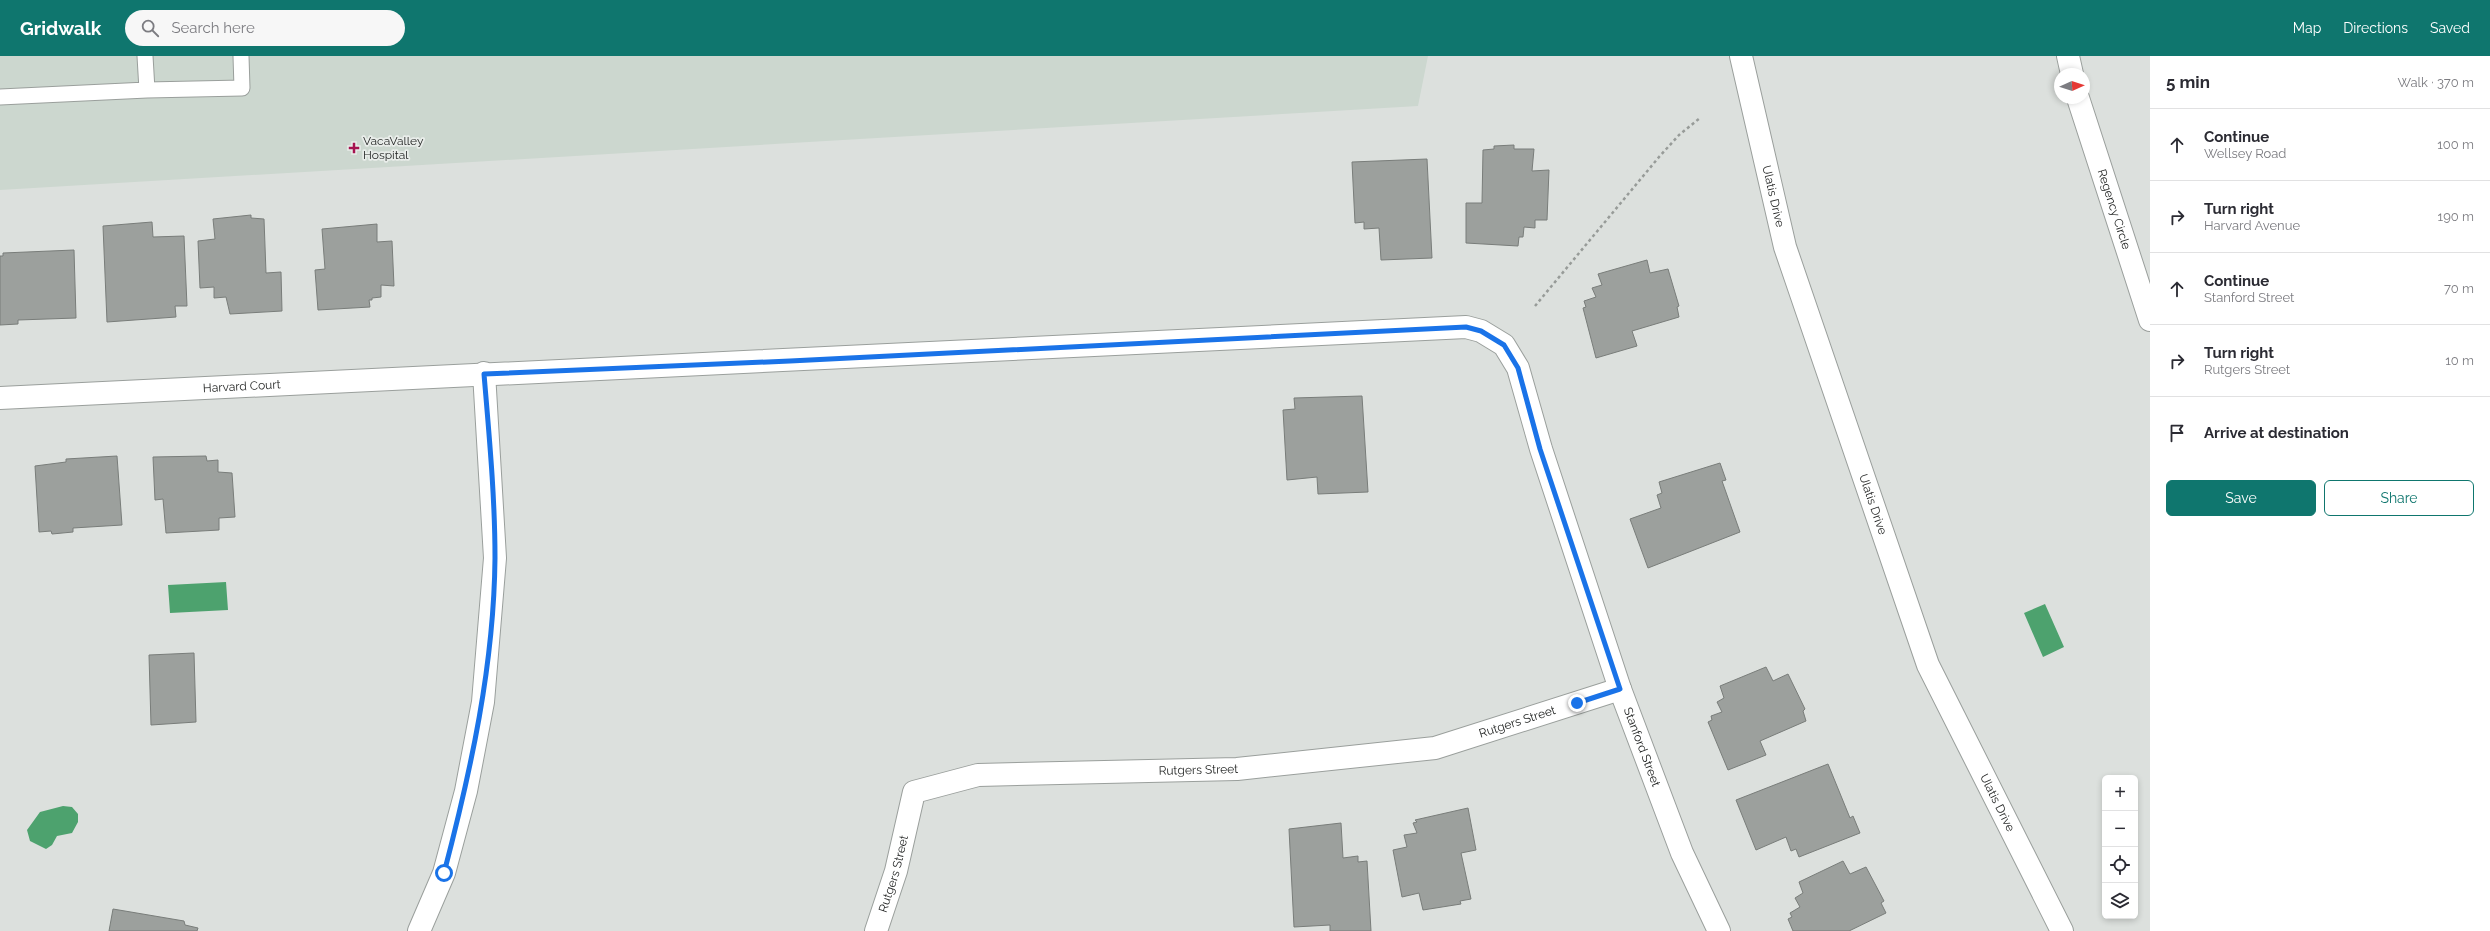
<!DOCTYPE html>
<html lang="en">
<head>
<meta charset="utf-8">
<style>
  body { margin:0; font-family:Raleway,sans-serif; background:#f7f7f7; color:#2b2b33 }
  .controls { position:absolute; right:12px; bottom:12px; display:grid; overflow:hidden; border-radius:6px; box-shadow:0 2px 6px #0003 }
  .controls button { width:36px; height:36px; display:grid; place-items:center; padding:0; border:0; border-bottom:1px solid #e1e1e2; background:#fff; color:#2b2b33; font:20px sans-serif }
  .compass { position:absolute; left:2054px; top:12px; width:36px; height:36px; border-radius:50%; background:#fff; box-shadow:0 2px 6px #0003; rotate:87deg }
  .stop { position:absolute; width:12px; height:12px; margin:-9px; border:3px solid #1a73e8; border-radius:50%; background:#fff }
  .stop.end { background:#1a73e8; border-color:#fff; box-shadow:0 1px 4px #0008 }
  .list { margin:0; padding:0; list-style:none }
  h2 { display:flex; justify-content:space-between; align-items:center; height:52px; margin:0; padding:0 16px; font-size:17px }
  h2 small { font-size:13px; font-weight:400; color:#7c7c81 }
  .list li { display:grid; grid-template-columns:26px 1fr auto; gap:12px; align-items:center; box-sizing:border-box; height:72px; padding:0 16px; border-top:1px solid #e1e1e2 }
  .list b { display:block; font-size:15px; white-space:nowrap }
  .list p { margin:0; font-size:13px; white-space:nowrap; color:#7c7c81 }
  .list em { font-size:13px; font-style:normal; color:#7c7c81 }
  .actions { display:flex; gap:8px; padding:12px 16px }
  .actions a { flex:1; padding:9px 0; border:1px solid #0f766e; border-radius:6px; text-align:center; font-size:14px; color:#0f766e }
  .actions .main { background:#0f766e; color:#fff }
  .icon { flex:none; width:22px; height:22px; fill:none; stroke:currentColor; stroke-width:2; stroke-linecap:round; stroke-linejoin:round }
  .map { position:relative; flex:none; width:2150px; height:875px; overflow:hidden }
  header { display:flex; align-items:center; gap:24px; box-sizing:border-box; height:56px; padding:0 20px; background:#0f766e; color:#fff }
  header strong { font-size:19px }
  nav { display:flex; gap:22px; margin-inline-start:auto; font-size:14px }
  .search { width:280px; height:36px; background:#f7f7f7; display:flex; align-items:center; gap:10px; box-sizing:border-box; padding:0 14px; border-radius:22px; color:#7c7c81; font-size:15px }
  main { display:flex }
  aside { flex:1; background:#fff }
  .map>svg:first-child { display:block }
  .built { fill:#ccd7cf }
  .water { fill:#4da26e }
  .building { fill:#9ca09d; stroke:#797d7a }
  .lines { fill:none; stroke-linecap:round; stroke-linejoin:round }
  .service-casing { stroke:#9a9f9c; stroke-width:17 }
  .minor-casing { stroke:#9a9f9c; stroke-width:24 }
  .tertiary-casing { stroke:#9a9f9c; stroke-width:24 }
  .path { stroke:#979b98; stroke-width:2.5; stroke-dasharray:3 3; stroke-linecap:butt }
  .service { stroke:#fff; stroke-width:15 }
  .minor { stroke:#fff; stroke-width:22 }
  .tertiary { stroke:#fff; stroke-width:22 }
  .route { stroke:#1a73e8; stroke-width:5 }
  .poi-dot { fill:#a5124f; stroke:#e9edea; stroke-width:1.5 }
  .labels { text-anchor:middle; stroke-width:3.5; stroke-linejoin:round; paint-order:stroke }
  .poi-label { font-size:12px; fill:#1f2120; stroke:#e9edea; text-anchor:start }
  .street-label { font-size:12px; fill:#1f2120; stroke:#e9edea }
</style>
</head>
<body>
<header>
<strong>Gridwalk</strong>
<div class="search"><svg class="icon" aria-label="search" viewBox="0 0 24 24"><circle cx="10" cy="10" r="6"/><path d="M15 15l6 6"/></svg>Search here</div>
<nav><a>Map</a><a>Directions</a><a>Saved</a></nav>
</header>
<main>
<div class="map">
<svg width="2150" height="875" viewBox="0 0 2150 875">
  <rect width="100%" height="100%" fill="#dce0dd"/>
  <!-- built -->
  <path class="built" d="M0,0H1428L1418,50L0,134Z"/>
  <!-- water -->
  <path class="water" d="M226,526L228,554L170,557L168,529Z
    M2045,548L2064,591L2043,601L2024,557Z
    M63,750L72,751L78,758V766L72,777L57,780L52,789L46,793L30,785L27,774L40,756Z"/>
  <!-- building -->
  <path class="building" d="M1514,89V93H1534L1532,115L1549,114L1547,164H1535V172L1524,171L1523,181H1519L1518,190L1466,187V147H1482L1483,94L1494,93V90Z
    M1427,103L1432,202L1381,204L1379,172L1364,173V166L1355,167L1352,106Z
    M251,159V162L264,163L266,217L281,216L282,255L230,258L226,241L214,242V231L200,232L198,185L215,183L213,163Z
    M152,166L153,181L184,180L187,250H175L176,261L107,266L103,170Z
    M377,168V186L392,185L394,230L381,229V241L372,242V244H369L370,251L318,254L315,214L325,213L322,173Z
    M74,194L76,262L18,264V268L0,269V200H3V197Z
    M1647,204L1650,217L1668,213L1679,250L1677,251L1679,261L1632,275L1637,290L1596,302L1583,252L1586,251L1584,245L1596,241L1592,232L1602,229L1598,218Z
    M1362,340L1368,436L1318,438L1317,421L1287,424L1283,354L1295,353L1294,342Z
    M117,400L122,469L73,472V476L52,478L51,475L39,476L35,410L66,406V403Z
    M206,400L207,405L218,404V416L232,417L235,461L219,462V474L166,477L163,443L155,444L153,401Z
    M1720,407L1726,424L1722,425L1740,476L1648,512L1630,463L1661,452L1657,439L1662,437L1659,426Z
    M194,597L196,666L151,669L149,599Z
    M1766,611L1773,625L1788,618L1805,653L1803,655L1806,665L1760,685L1766,699L1728,714L1708,666L1712,664L1711,660L1722,656L1717,646L1724,642L1720,630Z
    M1828,708L1850,762L1853,760L1860,777L1799,801L1796,793L1791,795L1786,781L1756,794L1736,744Z
    M1468,752L1476,794L1461,797L1471,843L1460,845L1461,848L1423,854L1419,837L1402,841L1393,794L1407,791L1404,779L1417,777L1413,767L1417,766L1415,764Z
    M1341,767L1343,802L1358,800V806L1367,805L1371,875H1330V869L1294,871L1289,773Z
    M1843,805L1850,818L1866,811L1884,845L1881,847L1886,857L1849,875H1793L1788,863L1792,861L1790,857L1800,851L1795,842L1803,837L1799,826Z
    M113,853L184,865L185,869L198,872L197,875H109Z"/>
  <g class="lines">
    <!-- service casing -->
    <g class="service-casing">
      <path id="service" d="M147,34L242,32L241,0
        M0,41L147,34L145,0"/>
    </g>
    <!-- minor casing -->
    <g class="minor-casing">
      <g id="minor">
        <path d="M2068,0L2072,18"/>
        <path id="s1" d="M2078,42L2150,264"/>
        <path id="s2" d="M0,342L1466,271L1481,275L1504,289L1518,312L1541,393L1620,633L1682,797L1719,875"/>
        <path d="M419,875L444,817L466,735L483,646L495,502L484,317"/>
        <path id="s3" d="M876,875L896,815L914,736L978,719L1237,713L1435,692L1620,633"/>
      </g>
    </g>
    <!-- tertiary casing -->
    <g class="tertiary-casing">
      <g id="tertiary">
        <path id="s4" d="M1741,0L1785,191L1928,609L2062,875"/>
      </g>
    </g>
    <!-- path -->
    <path class="path" d="M1535,250L1659,101L1679,79L1700,62"/>
    <!-- service -->
    <use href="#service" class="service"/>
    <!-- minor -->
    <use href="#minor" class="minor"/>
    <!-- tertiary -->
    <use href="#tertiary" class="tertiary"/>
  </g>
  <g class="lines">
    <!-- route -->
    <path class="route" d="M444,817C471,714 494,609 495,502C495,440 489,378 484,318L790,305L1466,271L1481,275L1504,289L1518,312L1540,393L1620,633L1577,647"/>
  </g>
  <!-- markers -->
  <path class="poi-dot" d="M352 86h4v4h4v4h-4v4h-4v-4h-4v-4h4z"/>
  <g class="labels">
    <!-- poi labels -->
    <g class="poi-label">
      <text x="363" y="89">VacaValley<tspan x="363" dy="14">Hospital</tspan></text>
    </g>
    <!-- street labels -->
    <g class="street-label">
      <text dy="4" stroke="none"><textPath href="#s4" startOffset="144">Ulatis Drive</textPath></text>
      <text dy="4" stroke="none"><textPath href="#s1" startOffset="117">Regency Circle</textPath></text>
      <text dy="4" stroke="none"><textPath href="#s2" startOffset="242">Harvard Court</textPath></text>
      <text dy="4" stroke="none"><textPath href="#s4" startOffset="468">Ulatis Drive</textPath></text>
      <text dy="4" stroke="none"><textPath href="#s3" startOffset="755">Rutgers Street</textPath></text>
      <text dy="4" stroke="none"><textPath href="#s2" startOffset="1936">Stanford Street</textPath></text>
      <text dy="4" stroke="none"><textPath href="#s3" startOffset="431">Rutgers Street</textPath></text>
      <text dy="4" stroke="none"><textPath href="#s4" startOffset="792">Ulatis Drive</textPath></text>
      <text dy="4" stroke="none"><textPath href="#s3" startOffset="60">Rutgers Street</textPath></text>
    </g>
  </g>
</svg>
<div class="controls">
<button>+</button>
<button>−</button>
<button><svg class="icon" aria-label="locate" viewBox="0 0 24 24"><circle cx="12" cy="12" r="6"/><path d="M12 2v4M12 18v4M2 12h4M18 12h4"/></svg></button>
<button><svg class="icon" aria-label="layers" viewBox="0 0 24 24"><path d="M12 4l9 5-9 5-9-5zM3 14l9 5 9-5"/></svg></button>
</div>
<svg class="compass" viewBox="-18 -18 36 36"><path d="M0-13l5 13h-10z" fill="#e53935"/><path d="M0 13l5-13h-10z" fill="#7c7c81"/></svg>
<div class="stop" style="left:444px;top:817px"></div>
<div class="stop end" style="left:1577px;top:647px"></div>
</div>
<aside>
<h2>5 min<small>Walk · 370 m</small></h2>
<ul class="list">
<li><svg class="icon" aria-label="ahead" viewBox="0 0 24 24"><path d="M12 20V5M6 11l6-6 6 6"/></svg><div><b>Continue</b><p>Wellsey Road</p></div><em>100 m</em></li>
<li><svg class="icon" aria-label="right" viewBox="0 0 24 24"><path d="M7 20v-9h11M14 6l5 5-5 5"/></svg><div><b>Turn right</b><p>Harvard Avenue</p></div><em>190 m</em></li>
<li><svg class="icon" aria-label="ahead" viewBox="0 0 24 24"><path d="M12 20V5M6 11l6-6 6 6"/></svg><div><b>Continue</b><p>Stanford Street</p></div><em>70 m</em></li>
<li><svg class="icon" aria-label="right" viewBox="0 0 24 24"><path d="M7 20v-9h11M14 6l5 5-5 5"/></svg><div><b>Turn right</b><p>Rutgers Street</p></div><em>10 m</em></li>
<li><svg class="icon" aria-label="arrive" viewBox="0 0 24 24"><path d="M6 21V4h12l-3 4 3 4H6"/></svg><div><b>Arrive at destination</b></div></li>
</ul>
<div class="actions"><a class="main">Save</a><a>Share</a></div>
</aside>
</main>
</body>
</html>
